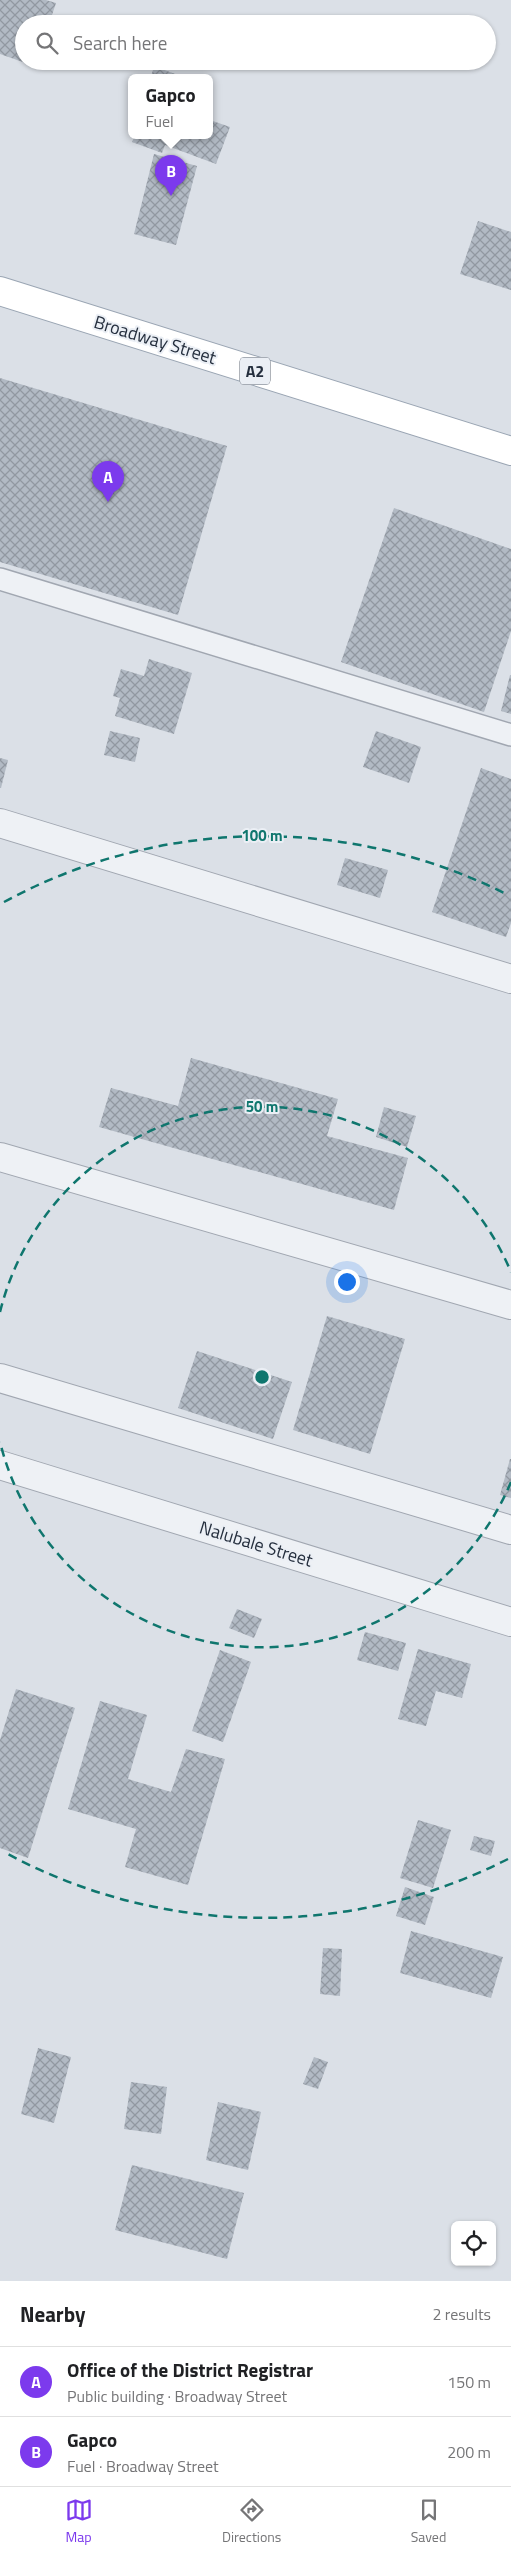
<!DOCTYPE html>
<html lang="en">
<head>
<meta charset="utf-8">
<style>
  body { margin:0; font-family:"Titillium Web",sans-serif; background:#f6f6f6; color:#202124 }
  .controls { position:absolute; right:15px; bottom:15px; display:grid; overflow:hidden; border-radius:8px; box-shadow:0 1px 4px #0004 }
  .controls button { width:45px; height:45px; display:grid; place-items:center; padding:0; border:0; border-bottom:1px solid #e0e0e0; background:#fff; color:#202124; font:25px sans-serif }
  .you { position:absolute; left:346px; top:1281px; width:18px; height:18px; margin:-12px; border:4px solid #fff; border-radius:50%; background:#1a73e8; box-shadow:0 0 0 8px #1a73e833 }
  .badge { display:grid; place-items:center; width:32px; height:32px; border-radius:50%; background:#7c3aed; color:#fff; font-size:16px; font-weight:700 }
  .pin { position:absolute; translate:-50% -41px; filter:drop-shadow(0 1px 2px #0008) }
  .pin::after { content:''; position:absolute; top:26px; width:18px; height:15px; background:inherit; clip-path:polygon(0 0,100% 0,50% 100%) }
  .popup { position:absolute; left:128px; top:74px; width:85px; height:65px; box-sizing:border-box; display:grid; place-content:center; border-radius:8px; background:#fff; filter:drop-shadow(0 1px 4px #0005); font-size:16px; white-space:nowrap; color:#757577 }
  .popup b { font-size:19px; color:#202124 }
  .popup::after { content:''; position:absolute; left:50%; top:100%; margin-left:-10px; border:10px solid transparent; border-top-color:#fff }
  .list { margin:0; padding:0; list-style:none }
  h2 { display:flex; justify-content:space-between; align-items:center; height:65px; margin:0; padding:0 20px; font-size:21px }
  h2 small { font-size:16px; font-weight:400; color:#757577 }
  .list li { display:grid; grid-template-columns:32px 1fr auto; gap:15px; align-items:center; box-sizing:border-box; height:70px; padding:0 20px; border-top:1px solid #e0e0e0 }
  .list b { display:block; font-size:19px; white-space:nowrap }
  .list p { margin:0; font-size:16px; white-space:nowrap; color:#757577 }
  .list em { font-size:16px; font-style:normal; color:#757577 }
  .icon { flex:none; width:28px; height:28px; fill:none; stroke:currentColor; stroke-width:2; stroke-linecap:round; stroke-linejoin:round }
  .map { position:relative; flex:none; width:511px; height:2281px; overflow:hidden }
  .search { position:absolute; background:#fff; box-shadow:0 1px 4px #0004; left:15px; right:15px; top:15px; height:55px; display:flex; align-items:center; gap:12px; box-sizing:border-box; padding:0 18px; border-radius:28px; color:#757577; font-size:19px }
  .sheet { height:205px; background:#fff }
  nav { display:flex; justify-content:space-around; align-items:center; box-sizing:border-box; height:70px; border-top:1px solid #e0e0e0; background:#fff; font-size:14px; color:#757577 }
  nav a { display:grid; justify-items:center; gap:2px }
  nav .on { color:#7c3aed }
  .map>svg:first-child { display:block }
  .building { fill:url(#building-cross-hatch) }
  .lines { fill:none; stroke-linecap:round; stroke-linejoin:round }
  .lane-casing { stroke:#a1a7b1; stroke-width:24 }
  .street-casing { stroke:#a1a7b1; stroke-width:30 }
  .primary-casing { stroke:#9aa5b3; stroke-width:30 }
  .lane { stroke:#eef1f5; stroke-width:21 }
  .street { stroke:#eef1f5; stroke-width:28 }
  .primary { stroke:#fff; stroke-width:28 }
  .ring { fill:none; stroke:#0f766e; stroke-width:2.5; stroke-dasharray:9 6 }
  .labels { text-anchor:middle; stroke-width:4; stroke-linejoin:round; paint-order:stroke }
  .shield { fill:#ebeff5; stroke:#606975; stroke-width:1 }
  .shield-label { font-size:16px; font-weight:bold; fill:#252f3e }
  .street-label { font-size:18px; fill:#252f3e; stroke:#ebeff5 }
  .centre { fill:#0f766e; stroke:#ebeff5; stroke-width:2.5 }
  .ring-label { font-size:15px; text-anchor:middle; font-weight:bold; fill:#0f766e; stroke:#ebeff5; stroke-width:4; stroke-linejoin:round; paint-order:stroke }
</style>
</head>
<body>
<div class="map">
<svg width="511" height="2281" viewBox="0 0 511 2281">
  <defs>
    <pattern id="building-cross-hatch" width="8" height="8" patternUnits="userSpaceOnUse" patternTransform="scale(1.25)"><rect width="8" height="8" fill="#b2bac4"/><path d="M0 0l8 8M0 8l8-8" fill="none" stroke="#9198a1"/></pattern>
  </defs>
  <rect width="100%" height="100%" fill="#dbe0e7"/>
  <!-- building -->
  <path class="building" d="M0,0H46L56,3L49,24H24V61H36L34,66L0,54Z
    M154,66L183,77H151Z
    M210,120L230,127L216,164L165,145L162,153L132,142L135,135H210Z
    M154,154L197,166L176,245L134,234Z
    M478,221L511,232V290L460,274Z
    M0,378L227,446L178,615L0,562Z
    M394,508L511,549V631L484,712L341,662Z
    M149,659L192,673L174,734L115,716L120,698L113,696L121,669L144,676Z
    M510,675H511V714L501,711Z
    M110,731L140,738L135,762L104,755Z
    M376,731L421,747L409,783L363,767Z
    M0,758L8,760L1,788H0Z
    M481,768L511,779V923L506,937L432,912Z
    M345,858L388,870L380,898L337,885Z
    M191,1058L338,1099L327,1136L408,1158L394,1210L99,1127L111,1088L178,1106Z
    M384,1107L416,1116L407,1147L376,1137Z
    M327,1316L405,1339L370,1454L293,1430Z
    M197,1351L292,1382L273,1439L178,1408Z
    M510,1459H511V1498L500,1495Z
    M237,1609L262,1619L254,1638L229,1628Z
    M365,1632L406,1643L398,1671L357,1660Z
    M418,1649L471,1664L462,1698L436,1691L426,1726L398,1719Z
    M220,1650L251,1662L223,1742L192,1731Z
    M16,1689L75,1708L28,1858L0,1848V1740Z
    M100,1701L147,1715L128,1779L171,1792L186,1749L225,1759L188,1885L125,1867L136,1829L68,1809Z
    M418,1820L451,1830L433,1888L400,1878Z
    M474,1836L495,1841L491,1856L470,1850Z
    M405,1887L434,1897L425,1925L396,1916Z
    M411,1931L503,1957L491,1998L400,1973Z
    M323,1948L342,1949L340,1996L320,1994Z
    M38,2048L71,2057L54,2123L21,2114Z
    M314,2057L328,2062L318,2089L303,2084Z
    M131,2082L167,2087L161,2134L124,2129Z
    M218,2102L261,2112L248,2170L206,2160Z
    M132,2165L244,2193L227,2259L115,2230Z"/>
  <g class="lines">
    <!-- lane casing -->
    <g class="lane-casing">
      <path id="lane" d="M0,579L511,735"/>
    </g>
    <!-- street casing -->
    <g class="street-casing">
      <path id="street" d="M0,823L511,979
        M0,1157L511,1305
        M0,1378L511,1530
        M0,1465L511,1622"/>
    </g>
    <!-- primary casing -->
    <g class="primary-casing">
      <path id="primary" d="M0,291L511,451"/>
    </g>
    <!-- lane -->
    <use href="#lane" class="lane"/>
    <!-- street -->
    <use href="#street" class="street"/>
    <!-- primary -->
    <use href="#primary" class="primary"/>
  </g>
  <!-- distance rings -->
  <g class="ring">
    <path d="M511 1482A270 270 0 0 1 0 1442M0 1312A270 270 0 0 1 511 1272"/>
    <path d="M508 1859A541 541 0 0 1 4 1852M4 902A541 541 0 0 1 508 895"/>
  </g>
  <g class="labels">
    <!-- shield labels -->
    <rect class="shield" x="240" y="357.5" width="30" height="27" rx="4"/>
    <g class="shield-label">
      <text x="255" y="377">A2</text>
    </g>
    <!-- street labels -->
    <g class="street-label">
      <text transform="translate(155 340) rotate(17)" y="6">Broadway Street</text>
      <text transform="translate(256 1544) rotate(17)" y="6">Nalubale Street</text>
    </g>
  </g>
  <circle cx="262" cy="1377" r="8" class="centre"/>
  <g class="ring-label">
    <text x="262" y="841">100 m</text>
    <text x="262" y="1112">50 m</text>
  </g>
</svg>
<div class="controls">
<button><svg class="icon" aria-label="locate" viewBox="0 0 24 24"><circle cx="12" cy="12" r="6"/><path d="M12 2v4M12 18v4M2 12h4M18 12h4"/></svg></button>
</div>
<div class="you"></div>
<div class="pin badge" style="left:108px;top:502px">A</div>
<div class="pin badge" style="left:171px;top:196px">B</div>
<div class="popup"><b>Gapco</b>Fuel</div>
<div class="search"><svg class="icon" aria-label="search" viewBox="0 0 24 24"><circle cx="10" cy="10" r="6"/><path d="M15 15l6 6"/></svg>Search here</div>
</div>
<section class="sheet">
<h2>Nearby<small>2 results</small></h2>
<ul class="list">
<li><span class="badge">A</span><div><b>Office of the District Registrar</b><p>Public building · Broadway Street</p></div><em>150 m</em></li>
<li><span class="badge">B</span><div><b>Gapco</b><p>Fuel · Broadway Street</p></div><em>200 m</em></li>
</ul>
</section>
<nav>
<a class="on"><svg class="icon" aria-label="map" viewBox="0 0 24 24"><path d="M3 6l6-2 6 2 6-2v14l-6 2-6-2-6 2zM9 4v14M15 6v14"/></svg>Map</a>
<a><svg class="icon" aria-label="directions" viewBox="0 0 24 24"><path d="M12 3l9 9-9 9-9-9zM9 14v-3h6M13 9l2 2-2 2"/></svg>Directions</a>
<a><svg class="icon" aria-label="saved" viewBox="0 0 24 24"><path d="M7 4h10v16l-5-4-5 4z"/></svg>Saved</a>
</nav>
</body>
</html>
